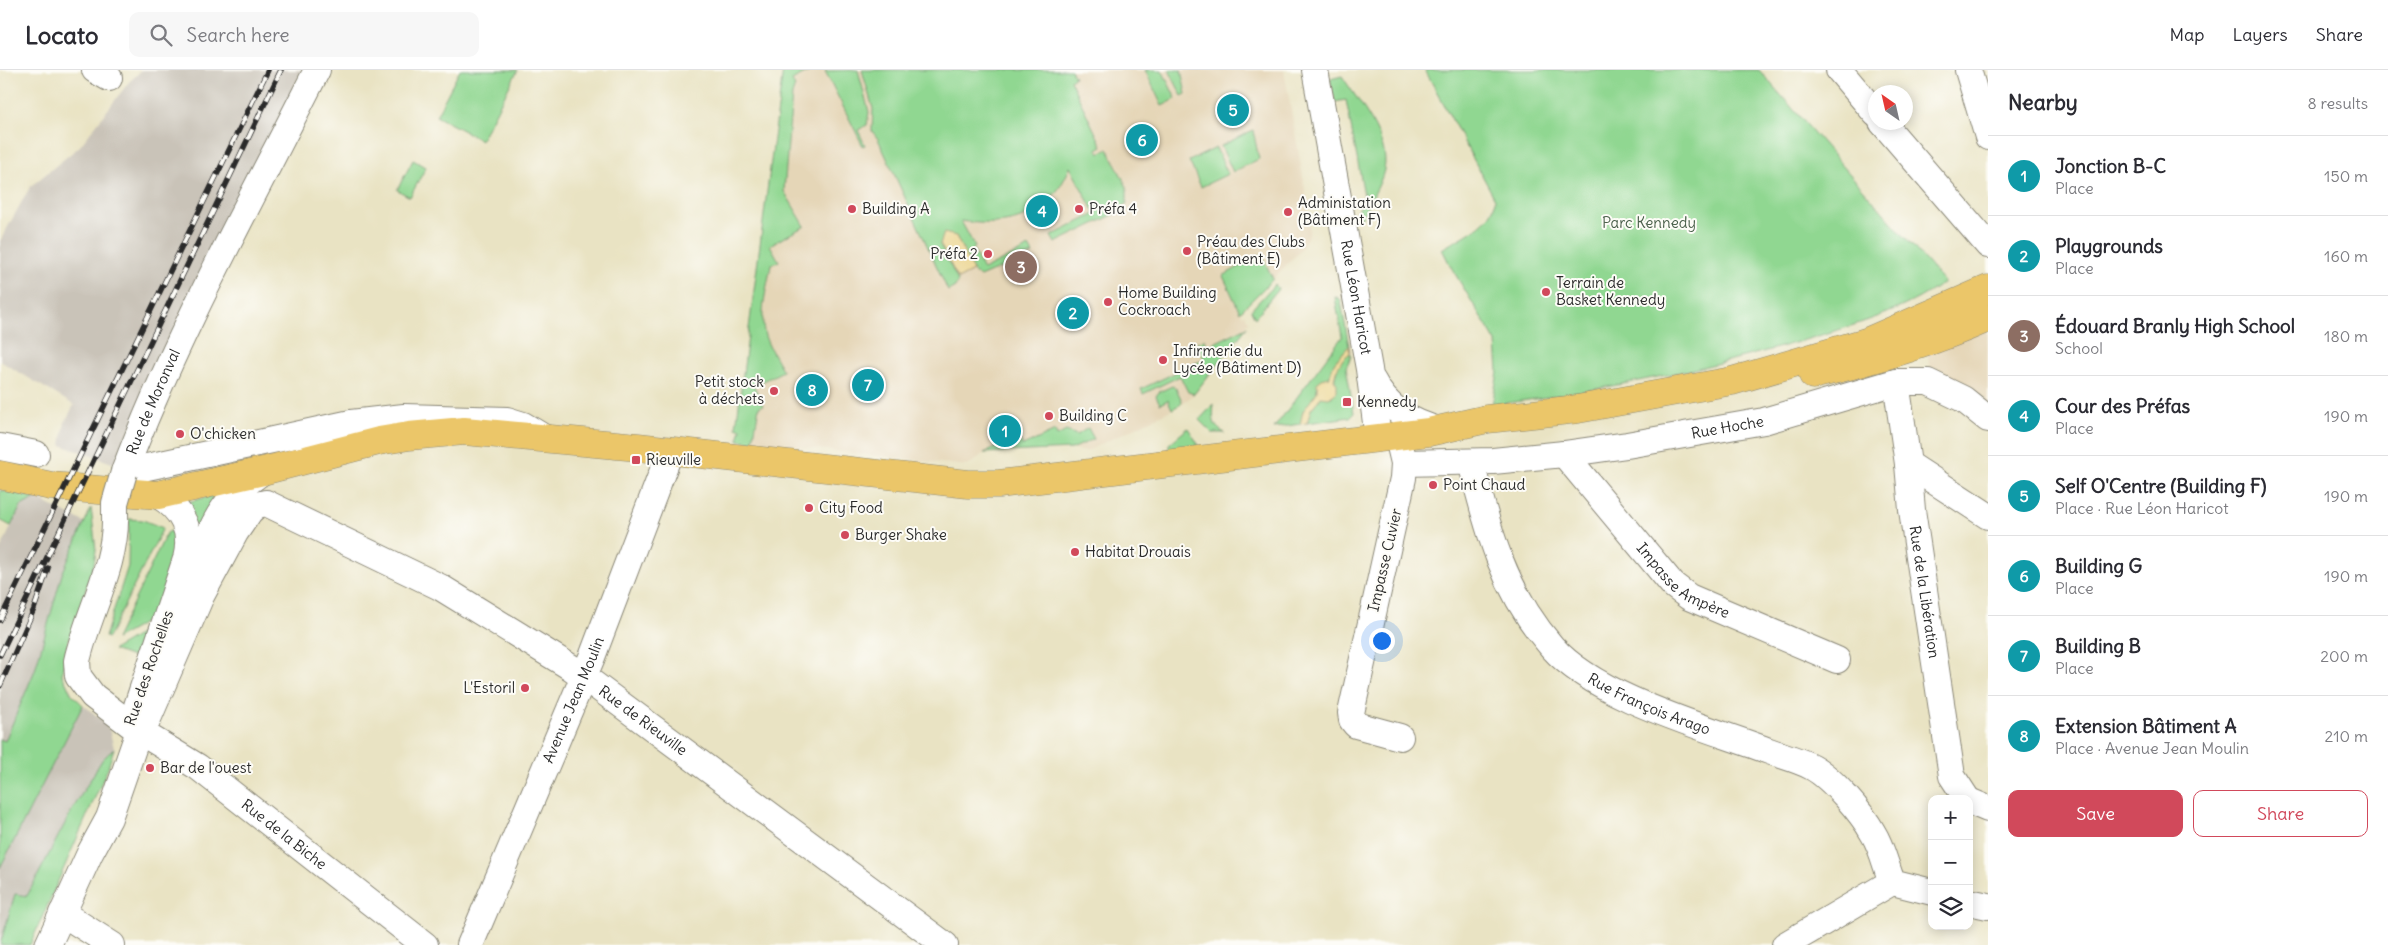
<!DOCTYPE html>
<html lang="en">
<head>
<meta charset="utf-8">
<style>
  body { margin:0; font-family:Delius,sans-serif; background:#f7f7f7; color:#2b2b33 }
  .controls { position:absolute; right:15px; bottom:15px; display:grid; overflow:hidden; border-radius:10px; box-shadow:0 2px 12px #0003 }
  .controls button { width:45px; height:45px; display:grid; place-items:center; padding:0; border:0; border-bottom:1px solid #e1e1e2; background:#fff; color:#2b2b33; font:25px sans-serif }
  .compass { position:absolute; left:1868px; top:15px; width:45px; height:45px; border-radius:50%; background:#fff; box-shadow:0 2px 12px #0003; rotate:326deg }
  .you { position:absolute; left:1381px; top:570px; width:18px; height:18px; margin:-12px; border:4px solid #fff; border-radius:50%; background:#1a73e8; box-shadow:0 0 0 8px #1a73e833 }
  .badge { display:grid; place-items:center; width:32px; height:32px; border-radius:50%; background:#d1495b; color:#fff; font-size:16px; font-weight:700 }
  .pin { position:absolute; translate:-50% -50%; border:2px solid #fff; box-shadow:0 1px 5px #0006 }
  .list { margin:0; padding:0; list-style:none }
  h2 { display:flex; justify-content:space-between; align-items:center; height:65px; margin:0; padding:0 20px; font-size:21px }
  h2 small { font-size:16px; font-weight:400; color:#7c7c81 }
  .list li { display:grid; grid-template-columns:32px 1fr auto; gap:15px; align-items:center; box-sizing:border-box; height:80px; padding:0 20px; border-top:1px solid #e1e1e2 }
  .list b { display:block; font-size:19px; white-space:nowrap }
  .list p { margin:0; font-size:16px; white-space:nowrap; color:#7c7c81 }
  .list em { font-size:16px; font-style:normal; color:#7c7c81 }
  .actions { display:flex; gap:10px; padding:15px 20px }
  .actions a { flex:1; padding:11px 0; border:1px solid #d1495b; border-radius:10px; text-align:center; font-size:18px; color:#d1495b }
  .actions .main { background:#d1495b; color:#fff }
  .icon { flex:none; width:28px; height:28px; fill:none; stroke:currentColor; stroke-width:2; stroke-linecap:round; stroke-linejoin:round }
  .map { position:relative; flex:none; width:1988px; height:875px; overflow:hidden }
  header { display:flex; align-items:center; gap:30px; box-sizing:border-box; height:70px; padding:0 25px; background:#fff; border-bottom:1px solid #e1e1e2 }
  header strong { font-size:24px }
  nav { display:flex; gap:28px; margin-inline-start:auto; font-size:18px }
  .search { width:350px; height:45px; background:#f7f7f7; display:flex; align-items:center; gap:12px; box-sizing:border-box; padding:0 18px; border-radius:10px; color:#7c7c81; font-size:19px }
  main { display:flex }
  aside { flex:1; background:#fff }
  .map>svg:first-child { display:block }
  .built { fill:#e5d6b7 }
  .industrial { fill:#c9c3b8 }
  .green { fill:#90d791; stroke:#5e815e }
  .sand { fill:#eeda9e; stroke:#8c8264 }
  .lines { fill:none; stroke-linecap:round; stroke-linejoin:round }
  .minor-casing { stroke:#8a8777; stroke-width:28 }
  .major-casing { stroke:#8a8777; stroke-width:29 }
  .minor { stroke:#fff; stroke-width:26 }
  .major { stroke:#ebc669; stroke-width:28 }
  .rail-casing { stroke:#2b2b2b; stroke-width:5.5 }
  .rail { stroke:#fdfcf7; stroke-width:4; stroke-dasharray:11; stroke-linecap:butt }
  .minor-bridge-casing { stroke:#8a8777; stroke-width:28; stroke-linecap:butt }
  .minor-bridge { stroke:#fff; stroke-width:26 }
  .poi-dot { fill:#d1495b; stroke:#fdfcf7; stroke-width:2 }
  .labels { text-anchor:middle; stroke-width:4; stroke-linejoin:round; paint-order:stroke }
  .poi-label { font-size:15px; fill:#2b2b2b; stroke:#fdfcf7; text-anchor:start }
  .park-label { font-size:15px; fill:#495f4a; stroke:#fdfcf7 }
  .street-label { font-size:15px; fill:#2b2b2b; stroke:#fdfcf7 }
</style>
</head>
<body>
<header>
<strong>Locato</strong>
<div class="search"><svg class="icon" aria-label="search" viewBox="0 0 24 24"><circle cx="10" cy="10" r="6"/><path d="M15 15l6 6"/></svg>Search here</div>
<nav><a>Map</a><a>Layers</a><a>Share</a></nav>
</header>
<main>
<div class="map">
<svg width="1988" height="875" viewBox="0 0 1988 875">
  <rect width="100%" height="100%" fill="#fdfcf7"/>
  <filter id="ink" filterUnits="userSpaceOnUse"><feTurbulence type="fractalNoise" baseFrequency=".02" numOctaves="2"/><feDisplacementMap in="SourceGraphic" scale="10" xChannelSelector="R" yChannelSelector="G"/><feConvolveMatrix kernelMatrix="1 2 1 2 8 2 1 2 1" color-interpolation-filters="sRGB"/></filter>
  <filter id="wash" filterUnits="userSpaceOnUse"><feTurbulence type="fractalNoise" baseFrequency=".0096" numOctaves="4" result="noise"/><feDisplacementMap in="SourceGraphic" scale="20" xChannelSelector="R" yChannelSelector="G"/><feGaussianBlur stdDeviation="1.12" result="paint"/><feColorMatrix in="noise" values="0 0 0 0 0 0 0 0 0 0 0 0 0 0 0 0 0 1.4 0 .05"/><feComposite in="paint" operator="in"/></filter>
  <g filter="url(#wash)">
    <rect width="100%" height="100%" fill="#e9e3c3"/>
    <!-- built -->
    <path class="built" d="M783,0H1284L1310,147L1309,164L1300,181L1241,242L1242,245L1245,244L1249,253L1246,254L1247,257L1196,323L1179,336L1087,381H1080L1076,379L984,383L968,396L738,370L741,359L736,357Z
      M1988,224V353L1929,295L1924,254Z"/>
    <!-- industrial -->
    <path class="industrial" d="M142,0H302L115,394L61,375L65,352L74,335L0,291V171L30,117L80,76L129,12Z
      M36,428L86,453L91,438L96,480L94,494L66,579L62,605L75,628L102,650L109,659L114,678L108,698L30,875H0V480L21,436Z"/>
    <!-- green -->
    <path class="green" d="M460,0H518L481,70L436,46Z
      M783,0H812L792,11L795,16L792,25L784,121L805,156L770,175L779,191L771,195C767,218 759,243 765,266C769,278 777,290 783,301L754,316L763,335L759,337L753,372L738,370L741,359L736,357Z
      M858,0L869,42L867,55L858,60L865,75L863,76L825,1Z
      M862,0H1071L1075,7L1070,10L1102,76L1097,79L1099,83L1108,79L1127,117V133L1115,144L1055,173L1051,166L1095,144L1070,97C1050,147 1010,159 961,151L975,177L973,179L983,200L1029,177L1033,184L980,207L973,201L956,166L940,174L958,211L955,217L948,221L878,69L872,61L873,39Z
      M1145,0H1162L1176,29L1162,36Z
      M1169,0H1181L1186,24L1182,26Z
      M1425,0H1759L1944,212C1904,242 1854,255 1808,269C1704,300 1599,321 1492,335L1498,302L1496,272L1451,197L1442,179C1459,168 1496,153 1495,129Z
      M1342,6C1358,31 1391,70 1384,100C1380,117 1368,134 1360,150L1358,140L1365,130L1346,30L1335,32L1330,9Z
      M1253,60L1259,89L1233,102L1221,76Z
      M1216,78L1228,104L1201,117L1189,91Z
      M413,90L426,97L410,127L397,120Z
      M1261,184L1273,209L1240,242L1223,206Z
      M1275,214L1278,219L1255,248L1251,240Z
      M1335,227L1339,228L1341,232L1349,276L1334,293L1329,307L1317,316V322L1312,329L1300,354L1274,358L1342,267Z
      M1247,257L1194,324L1188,322L1180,306L1143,324L1141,319L1204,289L1197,273L1204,269L1208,276Z
      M1350,283L1351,287L1346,297L1354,343L1350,347L1307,353L1311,339L1321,327H1332C1336,310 1333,293 1350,283Z
      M1172,316L1176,318L1182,331L1181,334L1172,339L1168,330L1160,334L1156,326L1159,322Z
      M1214,334C1213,347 1211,356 1225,363H1212L1199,350Z
      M1088,358L1094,369L1072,379L984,383L1001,375L999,370L1016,361L1023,376L1055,361L1057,366L1066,361L1077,365Z
      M1188,358L1198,374L1193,381H1169V374Z
      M0,420L36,428L21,436L11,456L0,450Z
      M224,422L200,472L185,433Z
      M91,438L96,480L94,494L66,579L62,605L71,623L83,635L0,798V669L5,671L35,600L62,504Z
      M129,449L143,450L163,458L108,568L105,567L128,496Z
      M170,461L175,465C177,477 162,535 155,544C145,554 128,562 116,569L166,464Z
      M152,557L141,590L113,580Z
      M114,678L108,698L30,875H0L15,824L27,826L71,742L102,690Z"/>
    <!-- sand -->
    <path class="sand" d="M944,163L956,166L973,201L958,209L940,174Z
      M1349,276L1350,283L1343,289L1336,301L1334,309L1337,314V322L1329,328L1321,327L1311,339L1307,353L1300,354L1303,341L1317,322V313L1322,309L1329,307L1334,293Z"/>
  </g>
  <g filter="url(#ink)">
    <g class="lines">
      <!-- minor casing -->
      <g class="minor-casing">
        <g id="minor">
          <path d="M95,0L109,8"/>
          <path id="s1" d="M1315,0L1369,299L1378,368"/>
          <path d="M1839,0L1876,44"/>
          <path d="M1968,0L1988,67"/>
          <path d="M1882,52L1988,175"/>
          <path d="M1373,311C1387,339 1411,353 1440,360"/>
          <path id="s2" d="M1896,312L1908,394L1912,440L1952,706L1967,729"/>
          <path d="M1400,376L1404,393L1403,408L1351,643L1352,650L1356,655L1400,667"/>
          <path d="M0,377L36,384"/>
          <path id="s3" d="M1564,384L1673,515L1689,527L1837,590"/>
          <path id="s4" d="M1471,392C1488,461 1504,522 1552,577C1597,628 1705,657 1769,681C1783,686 1799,690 1812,697C1832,708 1862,743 1873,763C1882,777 1886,797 1892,812"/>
          <path id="s5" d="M1404,393L1493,391L1564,384L1627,375L1764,351L1896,312H1928L1963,329L1988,349"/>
          <path d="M1908,394L1988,446"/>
          <path id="s6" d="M124,402C176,265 251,131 317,0"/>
          <path d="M124,402L351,353L404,347L507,350L523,355L543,367"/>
          <path id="s7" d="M115,444C117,495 88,542 77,591L78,606L93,626L139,661L198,697L425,875"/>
          <path d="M189,519C209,467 213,435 263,401"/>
          <path d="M137,636L186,489C193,461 183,440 158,425"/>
          <path id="s8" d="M139,661L147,651L201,526L235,463L250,441L257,435L266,433L440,517L572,598L945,875"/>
          <path d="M1969,731L1988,739"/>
          <path d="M1892,812L1932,822"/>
          <path d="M1969,832L1988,836"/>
          <path d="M62,843L112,875"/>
          <path d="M48,875L90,783L109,748L139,661L142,645"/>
          <path id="s9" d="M470,875L592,587L670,382"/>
          <path d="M1785,875L1892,812"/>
        </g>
      </g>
      <!-- major casing -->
      <g class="major-casing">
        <path id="major" d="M1813,305C1872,291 1932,273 1988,248
          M0,405L51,416L158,425L263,401L379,371L409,366L464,361L638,377L968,414H999L1429,362L1487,349L1578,339L1732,311L1866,272L1988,219"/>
      </g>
      <!-- minor -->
      <use href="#minor" class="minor"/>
      <!-- major -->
      <use href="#major" class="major"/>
      <!-- rail casing -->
      <g class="rail-casing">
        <path id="rail" d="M0,550L268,0
          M0,585L281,0
          M0,616L34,539L48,498"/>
      </g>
      <!-- rail -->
      <use href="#rail" class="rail"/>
      <!-- minor-bridge casing -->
      <g class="minor-bridge-casing">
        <path id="minor-bridge" d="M115,444V433L124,402"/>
      </g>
      <!-- minor-bridge -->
      <use href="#minor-bridge" class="minor-bridge"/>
    </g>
  </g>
  <!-- markers -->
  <g class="poi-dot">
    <circle cx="852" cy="139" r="5"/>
    <circle cx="1079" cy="139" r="5"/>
    <circle cx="1288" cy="142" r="5"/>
    <circle cx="1187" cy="181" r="5"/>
    <circle cx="988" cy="184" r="5"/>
    <circle cx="1546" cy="222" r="5"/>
    <circle cx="1108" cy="232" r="5"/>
    <circle cx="1163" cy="290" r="5"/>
    <circle cx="774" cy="321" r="5"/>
    <rect x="1342" y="327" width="10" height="10" rx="2.5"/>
    <circle cx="1049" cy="346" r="5"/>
    <circle cx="180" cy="364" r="5"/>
    <rect x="631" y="385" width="10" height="10" rx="2.5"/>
    <circle cx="1433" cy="415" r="5"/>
    <circle cx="809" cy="438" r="5"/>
    <circle cx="845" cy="465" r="5"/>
    <circle cx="1075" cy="482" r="5"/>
    <circle cx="525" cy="618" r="5"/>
    <circle cx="150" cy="698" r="5"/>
  </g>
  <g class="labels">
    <!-- poi labels -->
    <g class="poi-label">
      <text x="1298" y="138">Administation<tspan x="1298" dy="17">(Bâtiment F)</tspan></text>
      <text x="862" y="144">Building A</text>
      <text x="1089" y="144">Préfa 4</text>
      <text x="1197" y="177">Préau des Clubs<tspan x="1197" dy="17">(Bâtiment E)</tspan></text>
      <text x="978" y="189" text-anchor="end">Préfa 2</text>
      <text x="1556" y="218">Terrain de<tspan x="1556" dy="17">Basket Kennedy</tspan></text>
      <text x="1118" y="228">Home Building<tspan x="1118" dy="17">Cockroach</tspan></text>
      <text x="1173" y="286">Infirmerie du<tspan x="1173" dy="17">Lycée (Bâtiment D)</tspan></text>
      <text x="764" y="317" text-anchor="end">Petit stock<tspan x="764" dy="17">à déchets</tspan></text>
      <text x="1357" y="337">Kennedy</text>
      <text x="1059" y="351">Building C</text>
      <text x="190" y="369">O'chicken</text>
      <text x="646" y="395">Rieuville</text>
      <text x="1443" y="420">Point Chaud</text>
      <text x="819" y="443">City Food</text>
      <text x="855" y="470">Burger Shake</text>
      <text x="1085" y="487">Habitat Drouais</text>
      <text x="515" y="623" text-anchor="end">L'Estoril</text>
      <text x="160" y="703">Bar de l'ouest</text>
    </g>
    <!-- park labels -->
    <g class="park-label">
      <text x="1649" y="158">Parc Kennedy</text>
    </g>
    <!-- street labels -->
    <g class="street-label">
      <text dy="5" stroke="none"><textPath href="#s1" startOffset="231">Rue Léon Haricot</textPath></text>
      <text dy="5" stroke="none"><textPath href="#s6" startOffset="76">Rue de Moronval</textPath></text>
      <text dy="5" stroke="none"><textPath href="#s5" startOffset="326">Rue Hoche</textPath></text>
      <text transform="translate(1385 490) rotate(-77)" y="5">Impasse Cuvier</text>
      <text dy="5" stroke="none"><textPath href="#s3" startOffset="176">Impasse Ampère</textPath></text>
      <text dy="5" stroke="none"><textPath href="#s2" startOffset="212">Rue de la Libération</textPath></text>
      <text transform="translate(149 598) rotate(-71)" y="5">Rue des Rochelles</text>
      <text dy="5" stroke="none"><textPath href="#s9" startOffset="266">Avenue Jean Moulin</textPath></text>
      <text dy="5" stroke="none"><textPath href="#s4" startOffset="318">Rue François Arago</textPath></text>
      <text dy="5" stroke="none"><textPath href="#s8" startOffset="702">Rue de Rieuville</textPath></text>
      <text dy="5" stroke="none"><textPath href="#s7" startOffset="429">Rue de la Biche</textPath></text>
    </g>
  </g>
</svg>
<div class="controls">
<button>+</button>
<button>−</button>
<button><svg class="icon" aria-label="layers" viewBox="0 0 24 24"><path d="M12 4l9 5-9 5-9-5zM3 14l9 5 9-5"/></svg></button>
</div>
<svg class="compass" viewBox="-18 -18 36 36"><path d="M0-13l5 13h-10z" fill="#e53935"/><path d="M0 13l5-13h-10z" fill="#7c7c81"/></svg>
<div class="you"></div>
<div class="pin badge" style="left:1005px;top:361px;background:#0f9aa8">1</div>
<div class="pin badge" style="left:1073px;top:243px;background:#0f9aa8">2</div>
<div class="pin badge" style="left:1021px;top:197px;background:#8d6e63">3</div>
<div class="pin badge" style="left:1042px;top:141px;background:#0f9aa8">4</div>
<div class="pin badge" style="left:1233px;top:40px;background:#0f9aa8">5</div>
<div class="pin badge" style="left:1142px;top:70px;background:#0f9aa8">6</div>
<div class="pin badge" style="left:868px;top:315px;background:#0f9aa8">7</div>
<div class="pin badge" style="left:812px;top:320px;background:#0f9aa8">8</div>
</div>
<aside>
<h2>Nearby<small>8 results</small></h2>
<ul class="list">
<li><span class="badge" style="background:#0f9aa8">1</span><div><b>Jonction B-C</b><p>Place</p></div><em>150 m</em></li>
<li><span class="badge" style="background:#0f9aa8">2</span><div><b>Playgrounds</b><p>Place</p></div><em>160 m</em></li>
<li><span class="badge" style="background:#8d6e63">3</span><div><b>Édouard Branly High School</b><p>School</p></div><em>180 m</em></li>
<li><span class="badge" style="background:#0f9aa8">4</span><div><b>Cour des Préfas</b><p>Place</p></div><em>190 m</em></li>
<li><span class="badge" style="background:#0f9aa8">5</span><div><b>Self O'Centre (Building F)</b><p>Place · Rue Léon Haricot</p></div><em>190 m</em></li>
<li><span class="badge" style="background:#0f9aa8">6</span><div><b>Building G</b><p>Place</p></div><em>190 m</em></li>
<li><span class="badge" style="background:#0f9aa8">7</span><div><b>Building B</b><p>Place</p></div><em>200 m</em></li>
<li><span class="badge" style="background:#0f9aa8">8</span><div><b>Extension Bâtiment A</b><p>Place · Avenue Jean Moulin</p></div><em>210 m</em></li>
</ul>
<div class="actions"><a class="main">Save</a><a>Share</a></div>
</aside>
</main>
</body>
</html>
